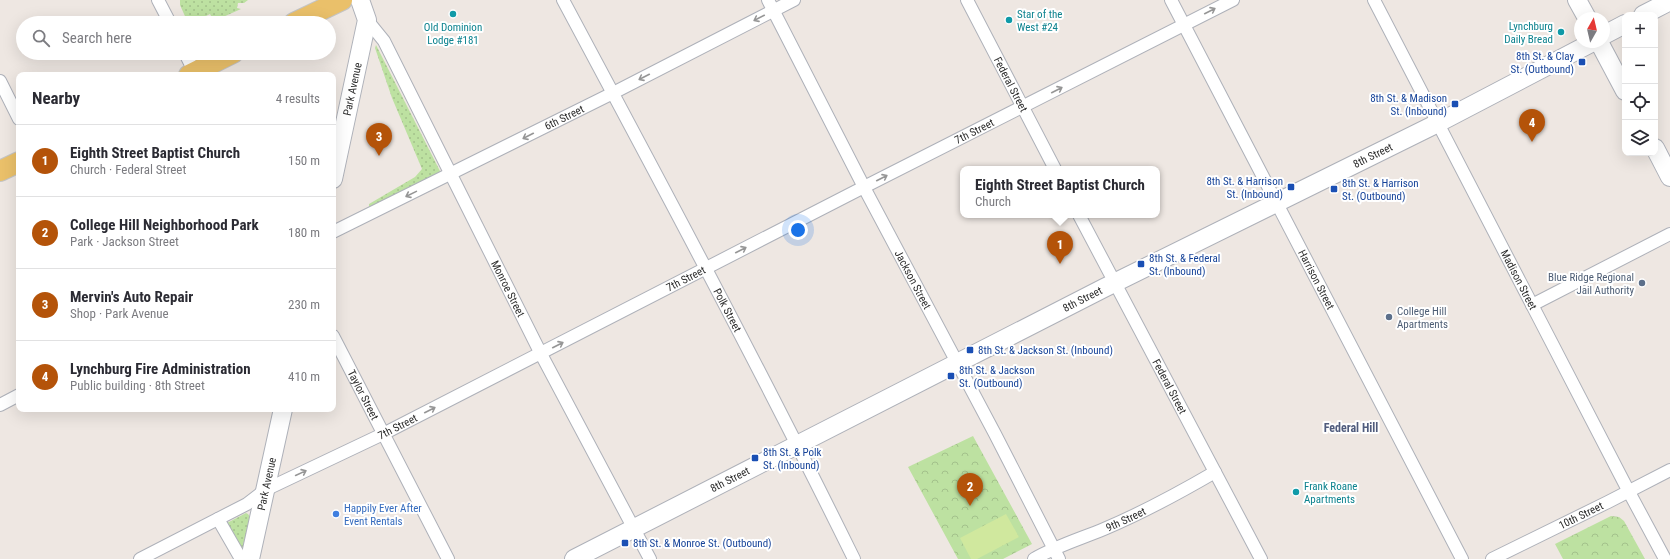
<!DOCTYPE html>
<html lang="en">
<head>
<meta charset="utf-8">
<style>
  body { margin:0; font-family:"Roboto Condensed",sans-serif; background:#f7f7f7; color:#2b2b33 }
  .controls { position:absolute; right:12px; top:12px; display:grid; overflow:hidden; border-radius:8px; box-shadow:0 4px 16px #0002 }
  .controls button { width:36px; height:36px; display:grid; place-items:center; padding:0; border:0; border-bottom:1px solid #e1e1e2; background:#fff; color:#2b2b33; font:20px sans-serif }
  .compass { position:absolute; left:1574px; top:12px; width:36px; height:36px; border-radius:50%; background:#fff; box-shadow:0 4px 16px #0002; rotate:8deg }
  .you { position:absolute; left:798px; top:230px; width:14px; height:14px; margin:-10px; border:3px solid #fff; border-radius:50%; background:#1a73e8; box-shadow:0 0 0 6px #1a73e833 }
  .badge { display:grid; place-items:center; width:26px; height:26px; border-radius:50%; background:#b45309; color:#fff; font-size:13px; font-weight:700 }
  .pin { position:absolute; translate:-50% -33px; filter:drop-shadow(0 1px 2px #0008) }
  .pin::after { content:''; position:absolute; top:21px; width:14px; height:12px; background:inherit; clip-path:polygon(0 0,100% 0,50% 100%) }
  .popup { position:absolute; left:960px; top:166px; width:200px; height:52px; box-sizing:border-box; display:grid; place-content:center; border-radius:8px; background:#fff; filter:drop-shadow(0 1px 3px #0005); font-size:13px; white-space:nowrap; color:#7c7c81 }
  .popup b { font-size:15px; color:#2b2b33 }
  .popup::after { content:''; position:absolute; left:50%; top:100%; margin-left:-8px; border:8px solid transparent; border-top-color:#fff }
  .list { margin:0; padding:0; list-style:none }
  h2 { display:flex; justify-content:space-between; align-items:center; height:52px; margin:0; padding:0 16px; font-size:17px }
  h2 small { font-size:13px; font-weight:400; color:#7c7c81 }
  .list li { display:grid; grid-template-columns:26px 1fr auto; gap:12px; align-items:center; box-sizing:border-box; height:72px; padding:0 16px; border-top:1px solid #e1e1e2 }
  .list b { display:block; font-size:15px; white-space:nowrap }
  .list p { margin:0; font-size:13px; white-space:nowrap; color:#7c7c81 }
  .list em { font-size:13px; font-style:normal; color:#7c7c81 }
  .icon { flex:none; width:22px; height:22px; fill:none; stroke:currentColor; stroke-width:2; stroke-linecap:round; stroke-linejoin:round }
  .map { position:relative; flex:none; width:1670px; height:559px; overflow:hidden }
  .search { position:absolute; background:#fff; box-shadow:0 4px 16px #0002; left:16px; top:16px; width:320px; height:44px; display:flex; align-items:center; gap:10px; box-sizing:border-box; padding:0 14px; border-radius:22px; color:#7c7c81; font-size:15px }
  .panel { position:absolute; background:#fff; box-shadow:0 4px 16px #0002; left:16px; top:72px; width:320px; height:340px; border-radius:8px }
  .map>svg:first-child { display:block }
  .grass { fill:url(#grass-dots) }
  .forest { fill:url(#forest-crowns) }
  .pitch { fill:#d0e89e }
  .lines { fill:none; stroke-linecap:round; stroke-linejoin:round }
  .street-casing { stroke:#aeb1b9; stroke-width:14 }
  .secondary-casing { stroke:#aeb1b9; stroke-width:20 }
  .primary-casing { stroke:#c4c4c4; stroke-width:22 }
  .street { stroke:#fff; stroke-width:12 }
  .secondary { stroke:#fff; stroke-width:18 }
  .primary { stroke:#eac06a; stroke-width:20 }
  .oneway { stroke:#969696 }
  .culture-dot { fill:#0f9aa8; stroke:#fff; stroke-width:1.5 }
  .transit-dot { fill:#1a4fb4; stroke:#fff; stroke-width:1.5 }
  .service-dot { fill:#5c6f8a; stroke:#fff; stroke-width:1.5 }
  .shop-dot { fill:#3f7fe0; stroke:#fff; stroke-width:1.5 }
  .labels { text-anchor:middle; stroke-width:4; stroke-linejoin:round; paint-order:stroke }
  .culture-label { font-size:11px; fill:#0d838f; stroke:#fff; text-anchor:start }
  .transit-label { font-size:11px; fill:#164399; stroke:#fff; text-anchor:start }
  .street-label { font-size:11px; fill:#2e2e2e; stroke:#fff }
  .service-label { font-size:11px; fill:#4e5e75; stroke:#fff; text-anchor:end }
  .shop-label { font-size:11px; fill:#366cbe; stroke:#fff; text-anchor:start }
  .neighbourhood-label { font-size:12px; font-weight:bold; fill:#505c7d; stroke:#fff }
</style>
</head>
<body>
<div class="map">
<svg width="1670" height="559" viewBox="0 0 1670 559">
  <defs>
    <pattern id="grass-dots" width="8" height="8" patternUnits="userSpaceOnUse"><rect width="8" height="8" fill="#bde1a1"/><path d="M2 2h.1M6 6h.1" fill="none" stroke="#a3c18b" stroke-width="1.8" stroke-linecap="round"/></pattern>
    <pattern id="forest-crowns" width="20" height="18" patternUnits="userSpaceOnUse"><rect width="20" height="18" fill="#bde1a1"/><path d="M2 6a3 3 0 1 1 6 0M12 15a3 3 0 1 1 6 0" fill="none" stroke="#a3c18b"/></pattern>
  </defs>
  <rect width="100%" height="100%" fill="#eee7e2"/>
  <!-- grass -->
  <path class="grass" d="M180,0H248L244,3H238L237,8L241,9L223,17L226,23H215L210,14L192,23H188L180,5Z
    M376,45L441,173L369,208V204L415,177L422,169L392,98L375,48Z
    M246,513L248,514L250,517L242,550L227,523Z"/>
  <!-- forest -->
  <path class="forest" d="M973,436L1032,544L1003,559H958L908,467Z
    M1611,516L1619,517L1624,521L1645,559H1563L1555,544Z"/>
  <!-- pitch -->
  <path class="pitch" d="M1006,514L1019,537L977,559H971L960,538Z"/>
  <g class="lines">
    <!-- street casing -->
    <g class="street-casing">
      <g id="street">
        <path d="M158,0L170,23"/>
        <path id="s1" d="M563,0C662,185 761,370 854,559"/>
        <path id="s2" d="M768,0L867,193L995,434L1059,559"/>
        <path id="s3" d="M967,0L1055,169"/>
        <path id="s4" d="M1171,0L1462,559"/>
        <path id="s5" d="M1374,0L1629,492L1665,559"/>
        <path id="s6" d="M367,20L384,41L541,354L650,559"/>
        <path d="M185,53L196,75"/>
        <path d="M0,81L19,119"/>
        <path id="s7" d="M1079,215L1261,559"/>
        <path id="s8" d="M333,232L613,93L794,0"/>
        <path d="M1532,305L1670,234"/>
        <path id="s9" d="M333,336L448,559"/>
        <path d="M0,405L19,395"/>
        <path d="M218,519L241,559"/>
        <path id="s10" d="M140,559L247,504L265,490L383,434L864,187L1233,0"/>
        <path id="s11" d="M1034,559C1056,546 1080,539 1104,529C1142,513 1179,493 1215,472"/>
        <path id="s12" d="M1492,559L1608,502L1670,470"/>
      </g>
    </g>
    <!-- secondary casing -->
    <g class="secondary-casing">
      <g id="secondary">
        <path d="M1577,0L1587,18"/>
        <path d="M1643,15L1670,1"/>
        <path d="M1604,35L1625,24"/>
        <path d="M1599,42L1625,91"/>
        <path d="M1655,148L1670,177"/>
        <path id="s13" d="M333,179L367,20L360,0"/>
        <path id="s14" d="M250,559L283,409"/>
        <path id="s15" d="M574,559L1104,288L1438,123L1593,42"/>
      </g>
    </g>
    <!-- primary casing -->
    <g class="primary-casing">
      <path id="primary" d="M294,23L342,0
        M189,75L233,53
        M0,171L19,162"/>
    </g>
    <!-- street -->
    <use href="#street" class="street"/>
    <!-- secondary -->
    <use href="#secondary" class="secondary"/>
    <!-- primary -->
    <use href="#primary" class="primary"/>
  </g>
  <!-- one-way arrows -->
  <defs><path id="oneway-shaft" d="M-6 0H5M1.5-3L5.5 0L1.5 3" fill="none" stroke-width="1.6" stroke-linecap="round" stroke-linejoin="round"/></defs>
  <g class="oneway">
    <use href="#oneway-shaft" transform="translate(1210 11) rotate(-27)"/>
    <use href="#oneway-shaft" transform="translate(759 18) rotate(153)"/>
    <use href="#oneway-shaft" transform="translate(644 77) rotate(153)"/>
    <use href="#oneway-shaft" transform="translate(1057 90) rotate(-27)"/>
    <use href="#oneway-shaft" transform="translate(528 136) rotate(153)"/>
    <use href="#oneway-shaft" transform="translate(882 178) rotate(-27)"/>
    <use href="#oneway-shaft" transform="translate(411 194) rotate(154)"/>
    <use href="#oneway-shaft" transform="translate(741 250) rotate(-27)"/>
    <use href="#oneway-shaft" transform="translate(558 345) rotate(-27)"/>
    <use href="#oneway-shaft" transform="translate(430 410) rotate(-27)"/>
    <use href="#oneway-shaft" transform="translate(301 473) rotate(-25)"/>
  </g>
  <!-- markers -->
  <g class="culture-dot">
    <circle cx="453" cy="14" r="4"/>
    <circle cx="1009" cy="20" r="4"/>
    <circle cx="1561" cy="32" r="4"/>
    <circle cx="1296" cy="492" r="4"/>
  </g>
  <g class="transit-dot">
    <rect x="1578" y="58" width="8" height="8" rx="2"/>
    <rect x="1451" y="100" width="8" height="8" rx="2"/>
    <rect x="1287" y="183" width="8" height="8" rx="2"/>
    <rect x="1330" y="185" width="8" height="8" rx="2"/>
    <rect x="1137" y="260" width="8" height="8" rx="2"/>
    <rect x="966" y="346" width="8" height="8" rx="2"/>
    <rect x="947" y="372" width="8" height="8" rx="2"/>
    <rect x="751" y="454" width="8" height="8" rx="2"/>
    <rect x="621" y="539" width="8" height="8" rx="2"/>
  </g>
  <g class="service-dot">
    <circle cx="1642" cy="283" r="4"/>
    <circle cx="1389" cy="317" r="4"/>
  </g>
  <circle class="shop-dot" cx="336" cy="514" r="4"/>
  <g class="labels">
    <!-- culture labels -->
    <g class="culture-label">
      <text x="1017" y="18">Star of the<tspan x="1017" dy="13">West #24</tspan></text>
      <text x="1553" y="30" text-anchor="end">Lynchburg<tspan x="1553" dy="13">Daily Bread</tspan></text>
      <text x="453" y="31" text-anchor="middle">Old Dominion<tspan x="453" dy="13">Lodge #181</tspan></text>
      <text x="1304" y="490">Frank Roane<tspan x="1304" dy="13">Apartments</tspan></text>
    </g>
    <!-- transit labels -->
    <g class="transit-label">
      <text x="1574" y="60" text-anchor="end">8th St. &amp; Clay<tspan x="1574" dy="13">St. (Outbound)</tspan></text>
      <text x="1447" y="102" text-anchor="end">8th St. &amp; Madison<tspan x="1447" dy="13">St. (Inbound)</tspan></text>
      <text x="1283" y="185" text-anchor="end">8th St. &amp; Harrison<tspan x="1283" dy="13">St. (Inbound)</tspan></text>
      <text x="1342" y="187">8th St. &amp; Harrison<tspan x="1342" dy="13">St. (Outbound)</tspan></text>
      <text x="1149" y="262">8th St. &amp; Federal<tspan x="1149" dy="13">St. (Inbound)</tspan></text>
      <text x="978" y="354">8th St. &amp; Jackson St. (Inbound)</text>
      <text x="959" y="374">8th St. &amp; Jackson<tspan x="959" dy="13">St. (Outbound)</tspan></text>
      <text x="763" y="456">8th St. &amp; Polk<tspan x="763" dy="13">St. (Inbound)</tspan></text>
      <text x="633" y="547">8th St. &amp; Monroe St. (Outbound)</text>
    </g>
    <!-- street labels -->
    <g class="street-label">
      <text dy="4" stroke="none"><textPath href="#s3" startOffset="95">Federal Street</textPath></text>
      <text dy="4" stroke="none"><textPath href="#s13" startOffset="92">Park Avenue</textPath></text>
      <text dy="4" stroke="none"><textPath href="#s8" startOffset="258">6th Street</textPath></text>
      <text dy="4" stroke="none"><textPath href="#s10" startOffset="938">7th Street</textPath></text>
      <text dy="4" stroke="none"><textPath href="#s15" startOffset="895">8th Street</textPath></text>
      <text dy="4" stroke="none"><textPath href="#s10" startOffset="614">7th Street</textPath></text>
      <text dy="4" stroke="none"><textPath href="#s2" startOffset="315">Jackson Street</textPath></text>
      <text dy="4" stroke="none"><textPath href="#s4" startOffset="315">Harrison Street</textPath></text>
      <text dy="4" stroke="none"><textPath href="#s5" startOffset="315">Madison Street</textPath></text>
      <text dy="4" stroke="none"><textPath href="#s6" startOffset="304">Monroe Street</textPath></text>
      <text dy="4" stroke="none"><textPath href="#s15" startOffset="571">8th Street</textPath></text>
      <text dy="4" stroke="none"><textPath href="#s1" startOffset="351">Polk Street</textPath></text>
      <text dy="4" stroke="none"><textPath href="#s7" startOffset="194">Federal Street</textPath></text>
      <text dy="4" stroke="none"><textPath href="#s9" startOffset="66">Taylor Street</textPath></text>
      <text dy="4" stroke="none"><textPath href="#s10" startOffset="290">7th Street</textPath></text>
      <text dy="4" stroke="none"><textPath href="#s15" startOffset="175">8th Street</textPath></text>
      <text dy="4" stroke="none"><textPath href="#s14" startOffset="77">Park Avenue</textPath></text>
      <text dy="4" stroke="none"><textPath href="#s12" startOffset="99">10th Street</textPath></text>
      <text dy="4" stroke="none"><textPath href="#s11" startOffset="100">9th Street</textPath></text>
    </g>
    <!-- service labels -->
    <g class="service-label">
      <text x="1634" y="281">Blue Ridge Regional<tspan x="1634" dy="13">Jail Authority</tspan></text>
      <text x="1397" y="315" text-anchor="start">College Hill<tspan x="1397" dy="13">Apartments</tspan></text>
    </g>
    <!-- shop labels -->
    <g class="shop-label">
      <text x="344" y="512">Happily Ever After<tspan x="344" dy="13">Event Rentals</tspan></text>
    </g>
    <!-- neighbourhood labels -->
    <g class="neighbourhood-label">
      <text x="1351" y="432">Federal Hill</text>
    </g>
  </g>
</svg>
<div class="controls">
<button>+</button>
<button>−</button>
<button><svg class="icon" aria-label="locate" viewBox="0 0 24 24"><circle cx="12" cy="12" r="6"/><path d="M12 2v4M12 18v4M2 12h4M18 12h4"/></svg></button>
<button><svg class="icon" aria-label="layers" viewBox="0 0 24 24"><path d="M12 4l9 5-9 5-9-5zM3 14l9 5 9-5"/></svg></button>
</div>
<svg class="compass" viewBox="-18 -18 36 36"><path d="M0-13l5 13h-10z" fill="#e53935"/><path d="M0 13l5-13h-10z" fill="#7c7c81"/></svg>
<div class="you"></div>
<div class="pin badge" style="left:1060px;top:264px">1</div>
<div class="popup"><b>Eighth Street Baptist Church</b>Church</div>
<div class="pin badge" style="left:970px;top:506px">2</div>
<div class="pin badge" style="left:379px;top:156px">3</div>
<div class="pin badge" style="left:1532px;top:142px">4</div>
<div class="search"><svg class="icon" aria-label="search" viewBox="0 0 24 24"><circle cx="10" cy="10" r="6"/><path d="M15 15l6 6"/></svg>Search here</div>
<section class="panel">
<h2>Nearby<small>4 results</small></h2>
<ul class="list">
<li><span class="badge">1</span><div><b>Eighth Street Baptist Church</b><p>Church · Federal Street</p></div><em>150 m</em></li>
<li><span class="badge">2</span><div><b>College Hill Neighborhood Park</b><p>Park · Jackson Street</p></div><em>180 m</em></li>
<li><span class="badge">3</span><div><b>Mervin's Auto Repair</b><p>Shop · Park Avenue</p></div><em>230 m</em></li>
<li><span class="badge">4</span><div><b>Lynchburg Fire Administration</b><p>Public building · 8th Street</p></div><em>410 m</em></li>
</ul>
</section>
</div>
</body>
</html>
